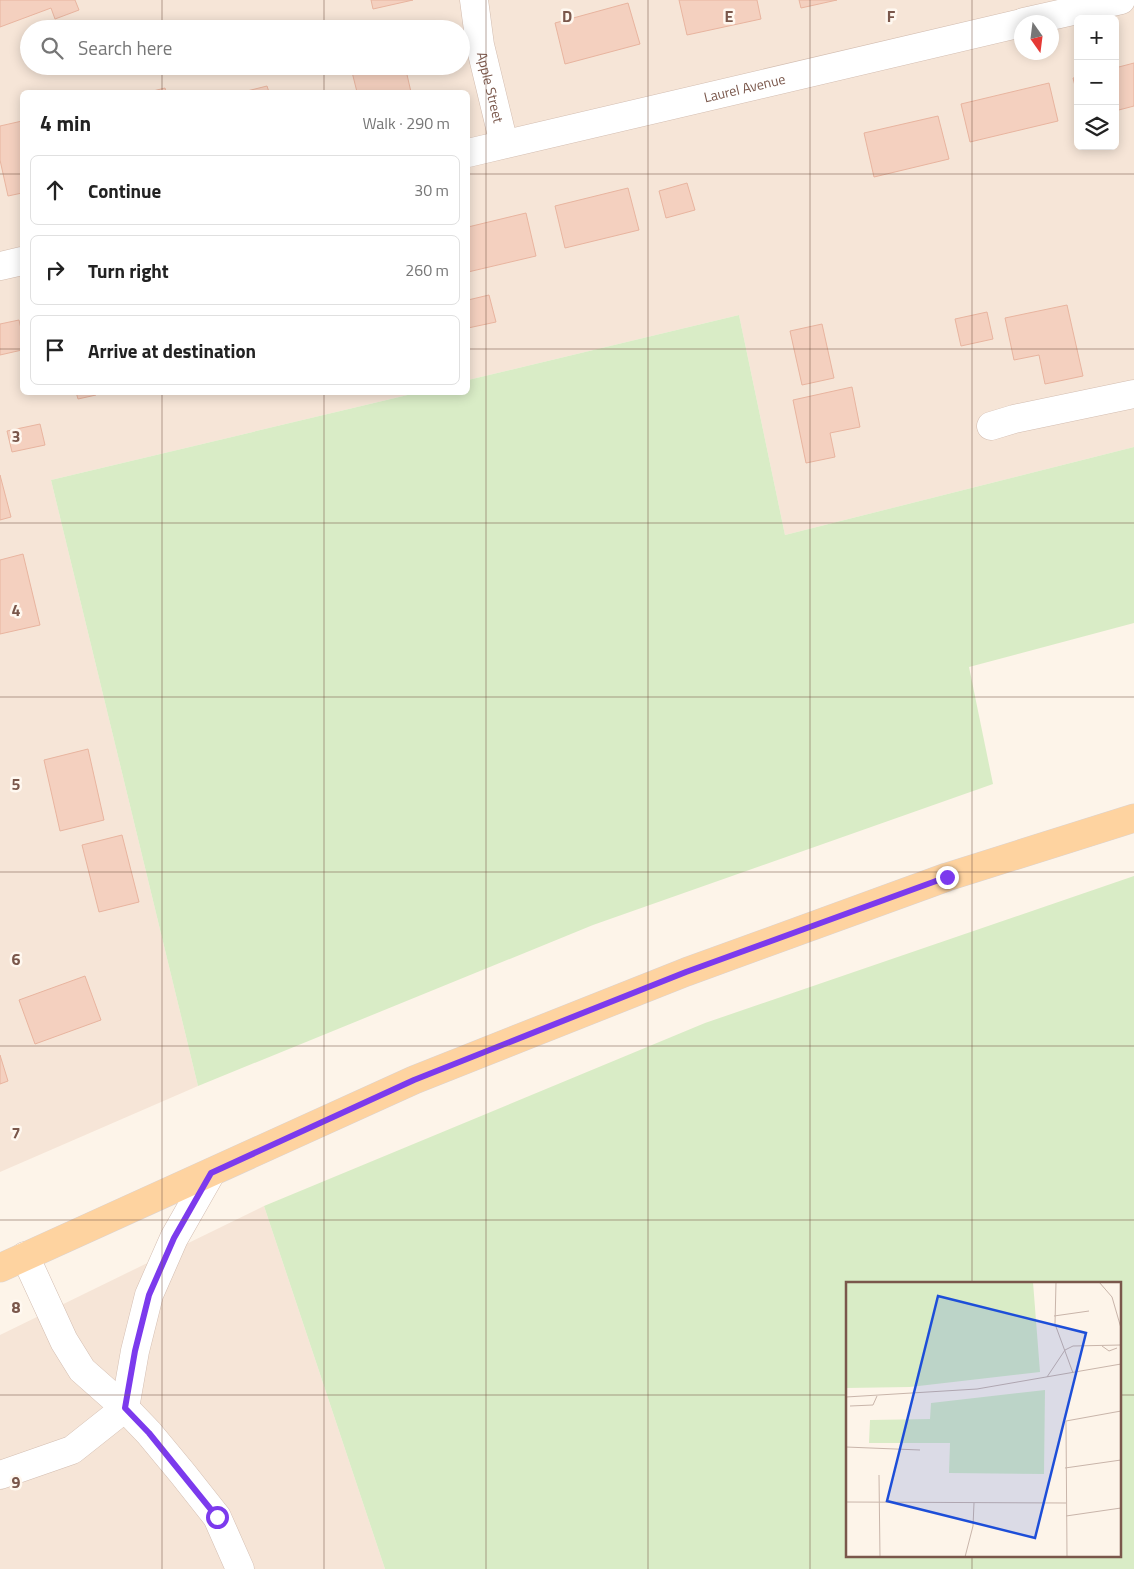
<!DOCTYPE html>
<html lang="en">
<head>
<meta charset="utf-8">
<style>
  body { margin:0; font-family:"Titillium Web",sans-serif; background:#f2f2f2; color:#222 }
  .controls { position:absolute; right:15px; top:15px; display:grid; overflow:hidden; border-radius:8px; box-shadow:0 2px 12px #0003 }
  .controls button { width:45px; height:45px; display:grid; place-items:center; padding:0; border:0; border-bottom:1px solid #e0e0e0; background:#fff; color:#222; font:25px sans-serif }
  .compass { position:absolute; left:1014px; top:15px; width:45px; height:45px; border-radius:50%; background:#fff; box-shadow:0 2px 12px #0003; rotate:166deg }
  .stop { position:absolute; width:15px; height:15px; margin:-11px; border:4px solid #7c3aed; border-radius:50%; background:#fff }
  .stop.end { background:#7c3aed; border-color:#fff; box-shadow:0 1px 5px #0008 }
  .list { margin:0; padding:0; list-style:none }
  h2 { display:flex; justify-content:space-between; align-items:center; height:65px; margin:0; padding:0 20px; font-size:21px }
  h2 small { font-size:16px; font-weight:400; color:#767676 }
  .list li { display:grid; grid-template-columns:32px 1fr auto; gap:15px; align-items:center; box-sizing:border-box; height:70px; margin:0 10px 10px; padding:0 10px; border:1px solid #e0e0e0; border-radius:8px }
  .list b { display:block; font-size:19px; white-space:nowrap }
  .list em { font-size:16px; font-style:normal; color:#767676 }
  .icon { flex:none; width:28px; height:28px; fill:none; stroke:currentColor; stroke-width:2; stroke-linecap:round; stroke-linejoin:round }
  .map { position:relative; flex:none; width:1134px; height:1569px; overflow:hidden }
  .search { position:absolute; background:#fff; box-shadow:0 2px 12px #0003; left:20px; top:20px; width:450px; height:55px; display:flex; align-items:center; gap:12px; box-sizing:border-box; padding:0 18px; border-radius:28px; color:#767676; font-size:19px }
  .panel { position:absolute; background:#fff; box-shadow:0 2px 12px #0003; left:20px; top:90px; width:450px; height:305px; border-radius:8px }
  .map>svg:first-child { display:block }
  .residential { fill:#f6e5d7; fill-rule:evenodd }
  .green { fill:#d9ecc6; fill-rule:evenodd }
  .building { fill:#f4d0bf; stroke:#e8b49f }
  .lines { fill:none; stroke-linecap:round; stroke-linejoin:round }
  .minor-casing { stroke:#d3bdb0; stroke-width:29 }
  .major-casing { stroke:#dcd3d0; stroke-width:29 }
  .minor { stroke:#fff; stroke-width:28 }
  .major { stroke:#fed3a0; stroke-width:28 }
  .route { stroke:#7c3aed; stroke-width:6 }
  .grid { fill:none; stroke:#7a574b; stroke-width:1; stroke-opacity:0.55 }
  .labels { text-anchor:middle; stroke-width:5; stroke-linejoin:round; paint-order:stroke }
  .street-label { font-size:14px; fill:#7a574b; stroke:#fff8f0 }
  .inset-road { fill:none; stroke:#c9b5aa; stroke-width:1 }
  .view { fill:#1d4ed8; fill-opacity:0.15; stroke:#1d4ed8; stroke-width:2.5 }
  .inset-edge { fill:none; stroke:#7a574b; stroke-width:2.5 }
  .grid-label { font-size:16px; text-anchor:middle; font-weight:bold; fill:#7a574b; stroke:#fff8f0; stroke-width:5; stroke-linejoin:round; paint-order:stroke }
</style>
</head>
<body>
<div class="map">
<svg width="1134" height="1569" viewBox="0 0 1134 1569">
  <rect width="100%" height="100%" fill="#fdf4e9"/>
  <!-- residential -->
  <path class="residential" d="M0,0H1134V447L785,535L739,315L468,380V92H22V392L416,393L51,480L198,1086L0,1172ZM1078,19H1115V146H1078ZM1022,22H1052V52H1022ZM29,29H461V66H29Z
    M264,1206L385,1569H0V1335Z"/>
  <!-- green -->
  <path class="green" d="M739,315L785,535L1134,447V623L969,667L993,784L593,925L198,1086L51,480L416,393L468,392V380Z
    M1134,876V1569H385L264,1206L705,1023ZM848,1283H1120V1555H848Z"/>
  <!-- building -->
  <path class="building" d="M0,0H75L79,10L55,19L51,8L0,27Z
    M371,0H413L373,9Z
    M679,0H757L761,19L687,35Z
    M799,0H837L801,8Z
    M628,3L640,44L565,64L555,23Z
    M1134,63V106L1115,111V68Z
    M378,66H405L411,92H357L352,72Z
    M1078,77V98L1073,78Z
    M1049,83L1058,121L970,142L961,104Z
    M267,86L269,92H243Z
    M165,88L166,92H149Z
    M938,116L949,159L874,177L864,133Z
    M22,121V193L8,196L0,160V126Z
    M687,183L695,210L666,218L659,191Z
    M628,188L639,230L565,248L555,206Z
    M526,213L536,256L468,272V227Z
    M489,295L496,322L468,328V300Z
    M1067,305L1083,376L1045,384L1039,355L1014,360L1005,318Z
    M987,312L993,339L961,346L955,319Z
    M19,320L22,333V350L0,355V324Z
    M822,324L834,378L802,385L790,331Z
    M852,387L860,427L830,433L835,457L806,463L793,400Z
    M76,392H95L96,395L78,399Z
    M40,424L45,445L12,452L7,431Z
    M0,475L11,517L0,520Z
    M23,554L40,625L0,634V560Z
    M88,749L104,820L60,831L44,760Z
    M122,835L139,902L99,912L82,845Z
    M85,976L101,1020L35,1044L19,1000Z
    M0,1055L8,1081L0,1084Z"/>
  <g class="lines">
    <!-- minor casing -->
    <g class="minor-casing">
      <g id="minor">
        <path id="s1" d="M474,0L480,45L504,144"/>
        <path d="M1024,22L1121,0"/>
        <path id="s2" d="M468,153L1022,23"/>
        <path d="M0,266L22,261"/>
        <path d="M991,426L1014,419L1134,394"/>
        <path d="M25,1256L64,1341L82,1370L125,1408L149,1433L183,1474L217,1517L240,1569"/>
        <path d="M0,1475L72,1450L125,1408L135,1351L149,1295L174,1238L211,1173"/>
      </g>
    </g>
    <!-- major casing -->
    <g class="major-casing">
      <path id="major" d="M0,1268L414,1080L686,972L947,877L1134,818"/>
    </g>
    <!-- minor -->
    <use href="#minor" class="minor"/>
    <!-- major -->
    <use href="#major" class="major"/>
  </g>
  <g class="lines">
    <!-- route -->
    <path class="route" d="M217,1517L149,1433L125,1408L135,1351L149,1295L174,1238L211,1173L414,1080L686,972L947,877"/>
  </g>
  <!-- grid -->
  <path class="grid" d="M162,0V29M324,0V29M486,0V1569M648,0V1569M810,0V1569M972,0V1283M162,66V92M324,66V92M0,174H22M468,174H1134M0,349H22M468,349H1134M162,392V1569M324,392V1569M0,523H1134M0,697H1134M0,872H1134M0,1046H1134M0,1220H1134M0,1395H848M1120,1395H1134M972,1555V1569"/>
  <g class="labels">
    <!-- street labels -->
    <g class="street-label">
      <text dy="5" stroke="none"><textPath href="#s1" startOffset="89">Apple Street</textPath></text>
      <text dy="5" stroke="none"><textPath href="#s2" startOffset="284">Laurel Avenue</textPath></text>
    </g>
  </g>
  <!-- overview -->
  <g transform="translate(846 1282)">
    <rect width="275" height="275" fill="#fdf4e9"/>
    <path d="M0,0H187L194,90L64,105L0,106ZM199,108L198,192L103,191L104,161H23L24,138L84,137L85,121Z" fill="#d9ecc6"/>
    <path class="inset-road" d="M210,0L209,42L227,91M253,0L266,15L275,46M208,34L243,29M256,64L263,69L271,66M201,95L219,68L227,64L275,63M0,115L131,107L275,82M4,124L27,123L31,114M0,165L74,168M219,186L275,178M33,193L34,275M0,220L220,221M220,234L275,226M119,275L127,244L128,221M221,275L220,139L275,129"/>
    <path class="view" d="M92,14L240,51L189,256L41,219Z"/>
    <rect width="275" height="275" class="inset-edge"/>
  </g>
  <g class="grid-label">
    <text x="567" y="22">D</text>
    <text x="729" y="22">E</text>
    <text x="891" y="22">F</text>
    <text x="16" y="442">3</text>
    <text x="16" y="616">4</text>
    <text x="16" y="790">5</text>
    <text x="16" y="965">6</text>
    <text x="16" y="1139">7</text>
    <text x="16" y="1313">8</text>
    <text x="16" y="1488">9</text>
  </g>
</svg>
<div class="controls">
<button>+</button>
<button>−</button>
<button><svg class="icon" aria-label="layers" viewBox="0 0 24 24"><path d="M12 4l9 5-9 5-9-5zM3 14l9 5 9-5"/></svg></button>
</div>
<svg class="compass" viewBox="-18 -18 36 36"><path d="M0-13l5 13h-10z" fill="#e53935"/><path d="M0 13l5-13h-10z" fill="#767676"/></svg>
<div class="stop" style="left:217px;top:1517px"></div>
<div class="stop end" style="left:947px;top:877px"></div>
<div class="search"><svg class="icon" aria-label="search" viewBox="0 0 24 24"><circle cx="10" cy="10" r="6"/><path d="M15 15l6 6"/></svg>Search here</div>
<section class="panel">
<h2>4 min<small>Walk · 290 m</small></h2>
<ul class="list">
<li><svg class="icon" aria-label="ahead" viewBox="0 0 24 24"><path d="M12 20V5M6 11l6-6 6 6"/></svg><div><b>Continue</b></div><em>30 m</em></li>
<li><svg class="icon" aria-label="right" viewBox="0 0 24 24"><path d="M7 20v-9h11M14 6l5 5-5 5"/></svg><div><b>Turn right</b></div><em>260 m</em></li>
<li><svg class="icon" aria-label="arrive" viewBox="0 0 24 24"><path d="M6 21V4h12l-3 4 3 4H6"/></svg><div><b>Arrive at destination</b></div></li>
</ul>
</section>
</div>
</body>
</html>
